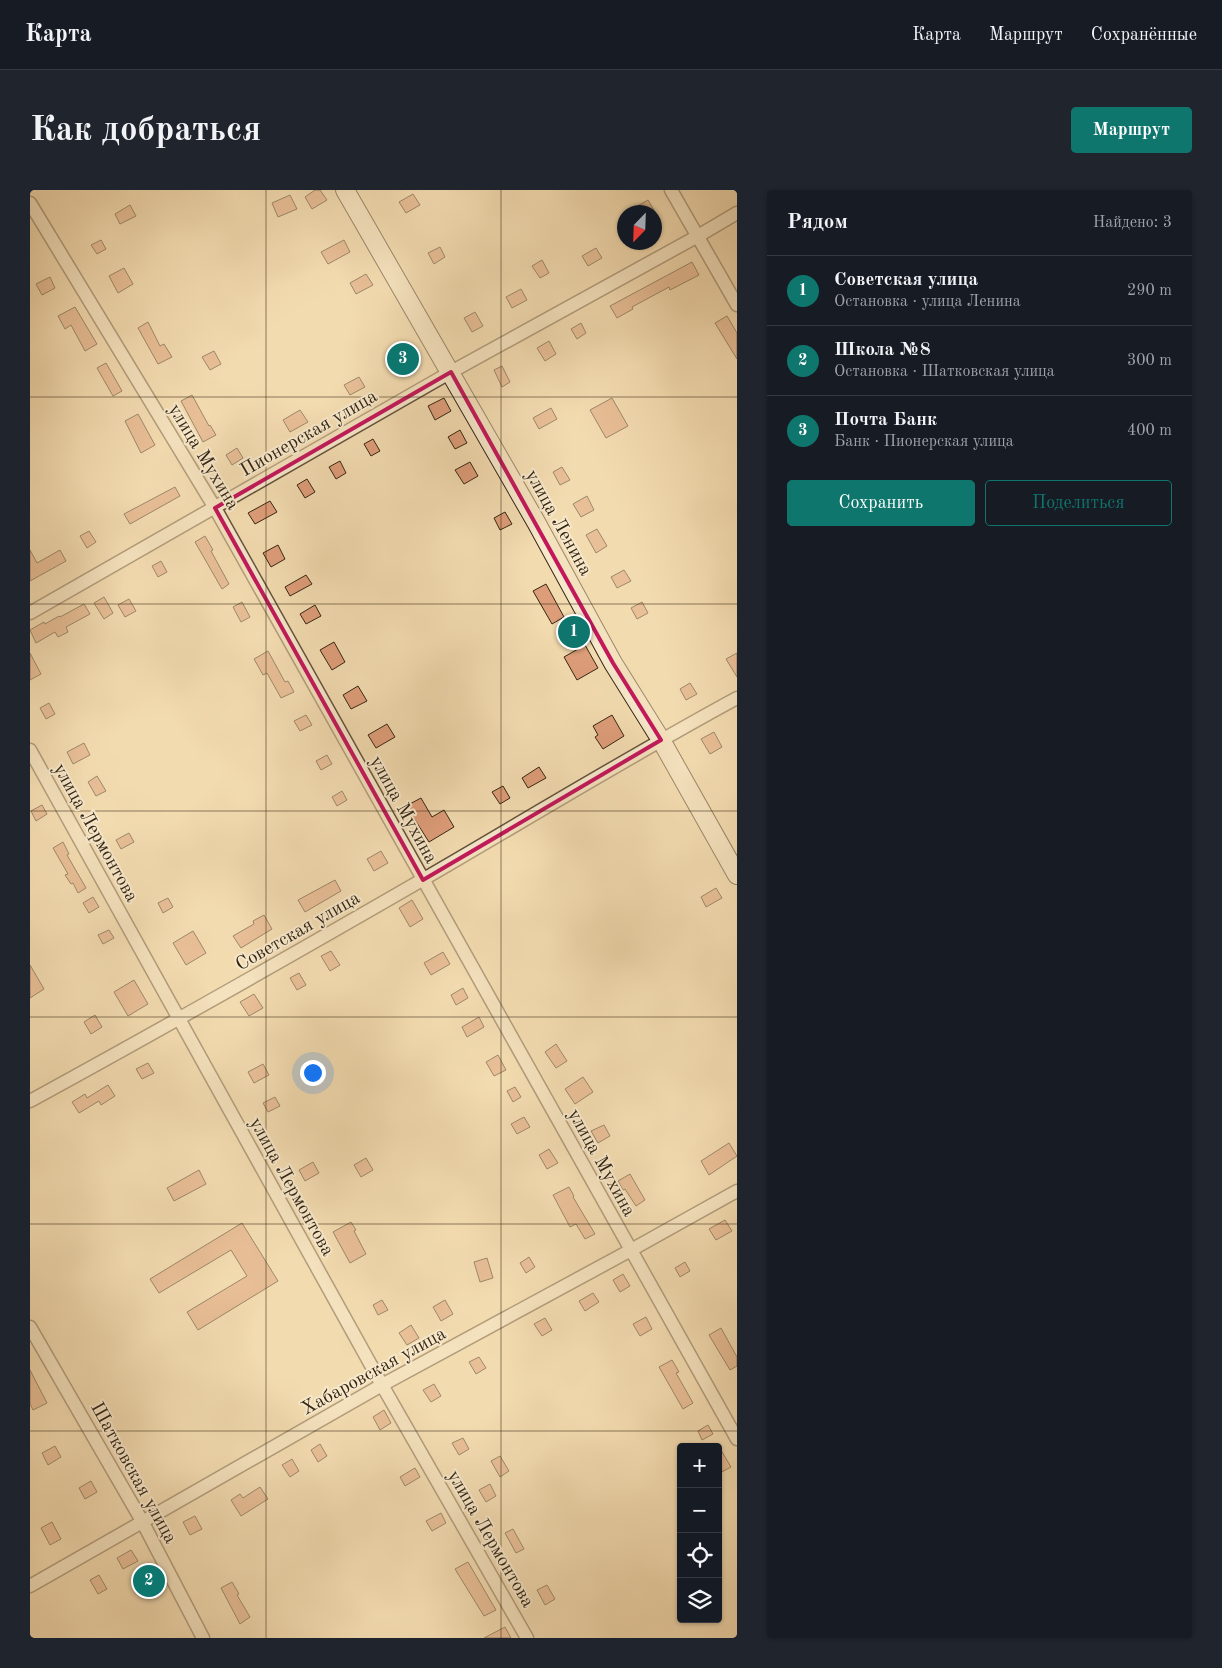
<!DOCTYPE html>
<html lang="ru">
<head>
<meta charset="utf-8">
<style>
  body { margin:0; font-family:"Old Standard TT",serif; background:#20242c; color:#f1f3f6 }
  .controls { position:absolute; right:15px; bottom:15px; display:grid; overflow:hidden; border-radius:5px; box-shadow:0 1px 4px #0004 }
  .controls button { width:45px; height:45px; display:grid; place-items:center; padding:0; border:0; border-bottom:1px solid #363941; background:#171b24; color:#f1f3f6; font:25px sans-serif }
  .compass { position:absolute; left:587px; top:15px; width:45px; height:45px; border-radius:50%; background:#171b24; box-shadow:0 1px 4px #0004; rotate:203deg }
  .you { position:absolute; left:282px; top:882px; width:18px; height:18px; margin:-12px; border:4px solid #fff; border-radius:50%; background:#1a73e8; box-shadow:0 0 0 8px #1a73e833 }
  .badge { display:grid; place-items:center; width:32px; height:32px; border-radius:50%; background:#0f766e; color:#fff; font-size:16px; font-weight:700 }
  .pin { position:absolute; translate:-50% -50%; border:2px solid #fff; box-shadow:0 1px 5px #0006 }
  .list { margin:0; padding:0; list-style:none }
  h2 { display:flex; justify-content:space-between; align-items:center; height:65px; margin:0; padding:0 20px; font-size:21px }
  h2 small { font-size:16px; font-weight:400; color:#9ea1a6 }
  .list li { display:grid; grid-template-columns:32px 1fr auto; gap:15px; align-items:center; box-sizing:border-box; height:70px; padding:0 20px; border-top:1px solid #363941 }
  .list b { display:block; font-size:19px; white-space:nowrap }
  .list p { margin:0; font-size:16px; white-space:nowrap; color:#9ea1a6 }
  .list em { font-size:16px; font-style:normal; color:#9ea1a6 }
  .actions { display:flex; gap:10px; padding:15px 20px }
  .actions a { flex:1; padding:11px 0; border:1px solid #0f766e; border-radius:5px; text-align:center; font-size:18px; color:#0f766e }
  .actions .main { background:#0f766e; color:#fff }
  .icon { flex:none; width:28px; height:28px; fill:none; stroke:currentColor; stroke-width:2; stroke-linecap:round; stroke-linejoin:round }
  .map { position:relative; flex:none; width:707px; height:1448px; overflow:hidden; border-radius:5px }
  header { display:flex; align-items:center; gap:30px; box-sizing:border-box; height:70px; padding:0 25px; background:#171b24; border-bottom:1px solid #363941 }
  header strong { font-size:24px }
  nav { display:flex; gap:28px; margin-inline-start:auto; font-size:18px }
  .intro { display:flex; align-items:center; justify-content:space-between; box-sizing:border-box; height:120px; padding:0 30px }
  h1 { margin:0; font-size:35px }
  .button { padding:12px 22px; border-radius:5px; background:#0f766e; color:#fff; font-size:18px; font-weight:700 }
  main { display:flex; gap:30px; padding:0 30px }
  aside { flex:1; background:#171b24; border-radius:5px; box-shadow:0 1px 4px #0004 }
  .map>svg:first-child { display:block }
  .building { fill:#de9d79; stroke:#342613 }
  .lines { fill:none; stroke-linecap:round; stroke-linejoin:round }
  .street-casing { stroke:#64533a; stroke-width:15 }
  .secondary-casing { stroke:#342613; stroke-width:20 }
  .street { stroke:#f7e8cc; stroke-width:12 }
  .secondary { stroke:#f7e8cc; stroke-width:18 }
  .marked { fill:none; stroke:#c2185b; stroke-width:4; stroke-linejoin:round }
  .grid { fill:none; stroke:#342613; stroke-width:1; stroke-opacity:0.55 }
  .labels { text-anchor:middle; stroke-width:4; stroke-linejoin:round; paint-order:stroke }
  .street-label { font-size:19px; fill:#342613; stroke:#f7e8cc }
</style>
</head>
<body>
<header>
<strong>Карта</strong>
<nav><a>Карта</a><a>Маршрут</a><a>Сохранённые</a></nav>
</header>
<div class="intro"><h1>Как добраться</h1><a class="button">Маршрут</a></div>
<main>
<div class="map">
<svg width="707" height="1448" viewBox="0 0 707 1448">
  <rect width="100%" height="100%" fill="#f3dbb0"/>
  <filter id="stains"><feTurbulence type="fractalNoise" baseFrequency=".004" numOctaves="4"/><feColorMatrix values="0 0 0 0 .2 0 0 0 0 .09 0 0 0 0 .02 0 0 0 .5 -.17"/></filter>
  <radialGradient id="worn" r=".72"><stop offset=".6" stop-color="#630" stop-opacity="0"/><stop offset="1" stop-color="#630" stop-opacity=".3"/></radialGradient>
  <!-- building -->
  <path class="building" d="M285,0H290L297,10L282,19L275,7Z
    M383,4L390,15L376,23L369,12Z
    M260,5L267,19L248,27L242,13Z
    M618,10L625,22H597Z
    M100,15L106,26L90,34L85,24Z
    M71,50L76,59L67,64L61,55Z
    M314,50L320,62L298,74L291,62Z
    M410,57L415,67L404,74L398,63Z
    M566,58L572,68L558,76L552,66Z
    M512,70L519,83L510,88L502,76Z
    M662,72L669,85L640,100L639,97L602,117L603,119L587,128L580,116Z
    M94,78L103,94L88,103L79,86Z
    M336,84L343,95L326,104L320,93Z
    M20,87L25,98L12,105L6,94Z
    M491,99L497,110L482,118L476,107Z
    M45,117L67,154L55,161L41,135L35,139L28,126Z
    M445,122L453,136L442,142L434,128Z
    M697,126L707,143V169L685,133Z
    M118,132L130,156L134,154L142,167L128,174L108,138Z
    M551,133L556,143L547,149L541,139Z
    M519,151L526,164L515,171L507,158Z
    M382,156L389,169L363,183L356,170Z
    M184,161L191,174L180,180L172,167Z
    M76,173L92,201L83,206L67,178Z
    M472,176L480,192L472,197L464,180Z
    M329,187L335,197L320,205L314,195Z
    M162,205L179,236L180,235L186,245L173,252L151,211Z
    M414,208L421,221L405,230L398,216Z
    M582,208L598,236L576,248L560,220Z
    M521,218L527,229L509,239L503,228Z
    M270,220L278,232L260,242L253,230Z
    M108,224L125,255L111,263L95,231Z
    M430,240L437,253L425,259L418,247Z
    M343,249L350,261L341,266L334,254Z
    M207,258L213,268L202,275L196,265Z
    M310,271L316,283L306,289L299,277Z
    M440,272L448,286L434,294L425,280Z
    M532,277L540,290L530,295L523,282Z
    M277,289L285,302L275,308L267,295Z
    M145,297L150,306L100,334L94,324Z
    M557,306L564,320L551,327L543,314Z
    M240,311L247,322L225,334L218,323Z
    M475,322L482,334L470,340L464,328Z
    M567,339L577,356L566,363L556,345Z
    M59,341L66,352L57,358L50,346Z
    M175,346L183,360L181,361L199,394L192,399L165,352Z
    M248,355L255,369L241,377L233,363Z
    M0,360L7,373L30,360L36,371L0,391Z
    M131,371L137,382L128,387L122,376Z
    M594,380L601,391L587,398L581,387Z
    M276,385L282,394L260,406L255,397Z
    M516,394L534,427L522,434L503,401Z
    M74,407L83,423L74,429L64,413Z
    M99,409L106,421L95,427L88,415Z
    M212,412L220,427L211,432L203,417Z
    M612,412L618,423L607,429L601,418Z
    M54,414L60,424L36,437L38,442L28,447L25,442L6,453L0,440L14,432L15,434L29,426L30,427Z
    M285,415L291,426L276,434L270,424Z
    M304,452L315,472L302,480L290,460Z
    M555,455L568,478L547,490L534,467Z
    M238,461L255,492L258,491L264,502L251,508L237,483L233,485L224,469Z
    M0,463L11,484L0,490Z
    M707,463V487L696,469Z
    M660,493L667,504L656,510L650,499Z
    M328,496L337,511L321,519L313,505Z
    M19,513L25,524L16,529L10,518Z
    M276,525L282,535L270,541L264,531Z
    M582,525L594,546L573,559L565,547L568,545L563,536Z
    M357,534L365,547L346,558L338,545Z
    M684,542L692,557L680,564L671,549Z
    M54,553L60,565L43,574L37,562Z
    M297,565L302,574L291,580L286,571Z
    M509,577L516,588L498,598L492,588Z
    M67,586L76,601L66,606L58,592Z
    M473,596L480,608L470,614L462,602Z
    M312,601L317,610L307,616L302,607Z
    M391,608L402,627L414,620L424,637L399,652L376,616Z
    M12,615L17,624L6,631L1,621Z
    M99,643L104,652L91,659L86,650Z
    M33,652L39,664L37,665L56,698L48,703L43,693L41,694L35,685L38,684L23,658Z
    M351,661L358,673L344,681L337,669Z
    M305,690L311,701L275,722L268,710Z
    M686,698L692,708L676,717L671,707Z
    M63,707L69,717L59,723L53,713Z
    M138,708L143,717L133,723L128,713Z
    M382,710L393,729L380,737L369,718Z
    M234,725L242,739L211,758L203,746L224,734L223,731Z
    M79,740L84,748L73,754L68,745Z
    M163,741L176,763L156,775L143,753Z
    M301,761L310,775L300,781L291,766Z
    M413,762L420,774L401,785L394,773Z
    M0,775L14,799L0,808Z
    M269,783L276,795L267,800L260,788Z
    M104,790L118,814L98,826L84,802Z
    M433,798L438,808L426,815L421,805Z
    M224,804L233,818L219,826L210,812Z
    M65,825L72,837L61,844L54,832Z
    M449,827L454,837L437,847L432,837Z
    M526,854L537,871L526,878L515,862Z
    M468,865L476,880L464,886L456,872Z
    M118,873L124,883L112,889L106,879Z
    M233,874L239,885L224,893L218,882Z
    M553,887L563,902L545,914L535,899Z
    M78,895L85,906L71,915L69,911L49,923L42,912L55,904L57,908Z
    M485,897L491,907L483,912L477,901Z
    M245,907L250,916L238,922L233,913Z
    M494,927L500,937L487,944L481,934Z
    M574,935L580,946L568,953L561,941Z
    M699,953L707,966L679,985L671,971Z
    M519,959L528,973L517,979L509,965Z
    M336,968L343,980L331,987L324,975Z
    M283,972L289,983L275,991L269,980Z
    M169,980L176,994L144,1011L137,998Z
    M600,984L615,1010L606,1016L595,999L593,1000L588,991Z
    M539,997L544,1006L543,1007L565,1044L555,1049L546,1034L540,1037L523,1005Z
    M695,1030L702,1041L686,1050L679,1039Z
    M321,1032L326,1040L324,1041L336,1064L320,1073L303,1042Z
    M212,1033L248,1091L168,1140L157,1122L217,1086L201,1060L129,1103L120,1089Z
    M499,1067L505,1077L496,1083L490,1073Z
    M457,1068L463,1088L450,1092L444,1072Z
    M655,1072L660,1081L650,1087L645,1078Z
    M593,1084L600,1096L590,1102L583,1090Z
    M563,1103L569,1112L555,1121L549,1111Z
    M352,1110L358,1120L348,1125L343,1115Z
    M415,1110L423,1124L411,1131L403,1117Z
    M616,1127L622,1139L610,1146L603,1134Z
    M515,1128L522,1140L512,1146L504,1134Z
    M381,1135L389,1148L377,1155L369,1143Z
    M691,1138L707,1167V1176L700,1180L679,1145Z
    M449,1167L456,1178L446,1184L439,1172Z
    M642,1170L649,1182L646,1183L663,1213L653,1219L629,1177Z
    M0,1180L17,1213L3,1220L0,1214Z
    M404,1194L411,1206L401,1212L393,1200Z
    M354,1220L361,1233L350,1240L343,1227Z
    M678,1235L683,1244L672,1250L668,1241Z
    M433,1248L439,1259L429,1265L422,1253Z
    M290,1254L297,1266L288,1272L281,1260Z
    M688,1255L701,1277L688,1284Z
    M25,1256L31,1267L18,1275L12,1263Z
    M470,1266L479,1281L470,1287L461,1271Z
    M262,1269L269,1281L260,1287L252,1275Z
    M385,1278L390,1287L375,1296L370,1287Z
    M61,1291L67,1302L55,1309L49,1298Z
    M460,1294L466,1306L456,1312L449,1300Z
    M230,1297L238,1309L211,1326L201,1310L210,1304L213,1308Z
    M411,1323L416,1333L402,1341L396,1331Z
    M165,1326L172,1339L160,1345L153,1332Z
    M22,1332L31,1349L20,1355L11,1338Z
    M483,1339L494,1359L486,1363L475,1343Z
    M101,1360L108,1371L93,1379L87,1368Z
    M438,1372L466,1420L454,1426L425,1379Z
    M69,1385L77,1399L68,1404L60,1390Z
    M202,1392L209,1404L207,1405L220,1427L210,1434L191,1398Z
    M517,1395L525,1409L515,1415L507,1400Z
    M475,1437L481,1448H454Z"/>
  <g class="lines">
    <!-- street casing -->
    <g class="street-casing">
      <path id="street" d="M641,0L707,115
        M0,13L185,318L707,1249
        M0,423L421,182L668,46L707,23
        M0,560L352,1195L497,1448
        M0,911C132,839 262,765 392,690C497,629 600,566 707,508
        M0,1137L112,1331L173,1448
        M0,1396L352,1195L601,1060L707,1001"/>
    </g>
    <!-- secondary casing -->
    <g class="secondary-casing">
      <path id="secondary" d="M315,0L506,332L583,473L631,550L707,685"/>
    </g>
    <!-- street -->
    <use href="#street" class="street"/>
    <!-- secondary -->
    <use href="#secondary" class="secondary"/>
  </g>
  <!-- marked area -->
  <path d="M0 0H707V1448H0ZM421,182L583,473L631,550L393,690L185,318Z" fill="#f3dbb0" fill-opacity=".55" fill-rule="evenodd"/>
  <path class="marked" d="M421,182L583,473L631,550L393,690L185,318Z"/>
  <!-- grid -->
  <path class="grid" d="M236,0V1448M471,0V1448M0,207H707M0,414H707M0,621H707M0,827H707M0,1034H707M0,1241H707"/>
  <g class="labels">
    <!-- street labels -->
    <g class="street-label">
      <text transform="translate(278 242) rotate(-30)" y="7">Пионерская улица</text>
      <text transform="translate(175 266) rotate(59)" y="7">улица Мухина</text>
      <text transform="translate(530 332) rotate(61)" y="7">улица Ленина</text>
      <text transform="translate(375 619) rotate(61)" y="7">улица Мухина</text>
      <text transform="translate(67 642) rotate(61)" y="7">улица Лермонтова</text>
      <text transform="translate(267 740) rotate(-30)" y="7">Советская улица</text>
      <text transform="translate(573 972) rotate(61)" y="7">улица Мухина</text>
      <text transform="translate(263 996) rotate(61)" y="7">улица Лермонтова</text>
      <text transform="translate(343 1180) rotate(-29)" y="7">Хабаровская улица</text>
      <text transform="translate(105 1282) rotate(61)" y="7">Шатковская улица</text>
      <text transform="translate(462 1348) rotate(60)" y="7">улица Лермонтова</text>
    </g>
  </g>
  <rect width="100%" height="100%" filter="url(#stains)"/>
  <rect width="100%" height="100%" fill="url(#worn)"/>
</svg>
<div class="controls">
<button>+</button>
<button>−</button>
<button><svg class="icon" aria-label="locate" viewBox="0 0 24 24"><circle cx="12" cy="12" r="6"/><path d="M12 2v4M12 18v4M2 12h4M18 12h4"/></svg></button>
<button><svg class="icon" aria-label="layers" viewBox="0 0 24 24"><path d="M12 4l9 5-9 5-9-5zM3 14l9 5 9-5"/></svg></button>
</div>
<svg class="compass" viewBox="-18 -18 36 36"><path d="M0-13l5 13h-10z" fill="#e53935"/><path d="M0 13l5-13h-10z" fill="#9ea1a6"/></svg>
<div class="you"></div>
<div class="pin badge" style="left:544px;top:442px">1</div>
<div class="pin badge" style="left:119px;top:1391px">2</div>
<div class="pin badge" style="left:373px;top:169px">3</div>
</div>
<aside>
<h2>Рядом<small>Найдено: 3</small></h2>
<ul class="list">
<li><span class="badge">1</span><div><b>Советская улица</b><p>Остановка · улица Ленина</p></div><em>290 m</em></li>
<li><span class="badge">2</span><div><b>Школа №8</b><p>Остановка · Шатковская улица</p></div><em>300 m</em></li>
<li><span class="badge">3</span><div><b>Почта Банк</b><p>Банк · Пионерская улица</p></div><em>400 m</em></li>
</ul>
<div class="actions"><a class="main">Сохранить</a><a>Поделиться</a></div>
</aside>
</main>
</body>
</html>
